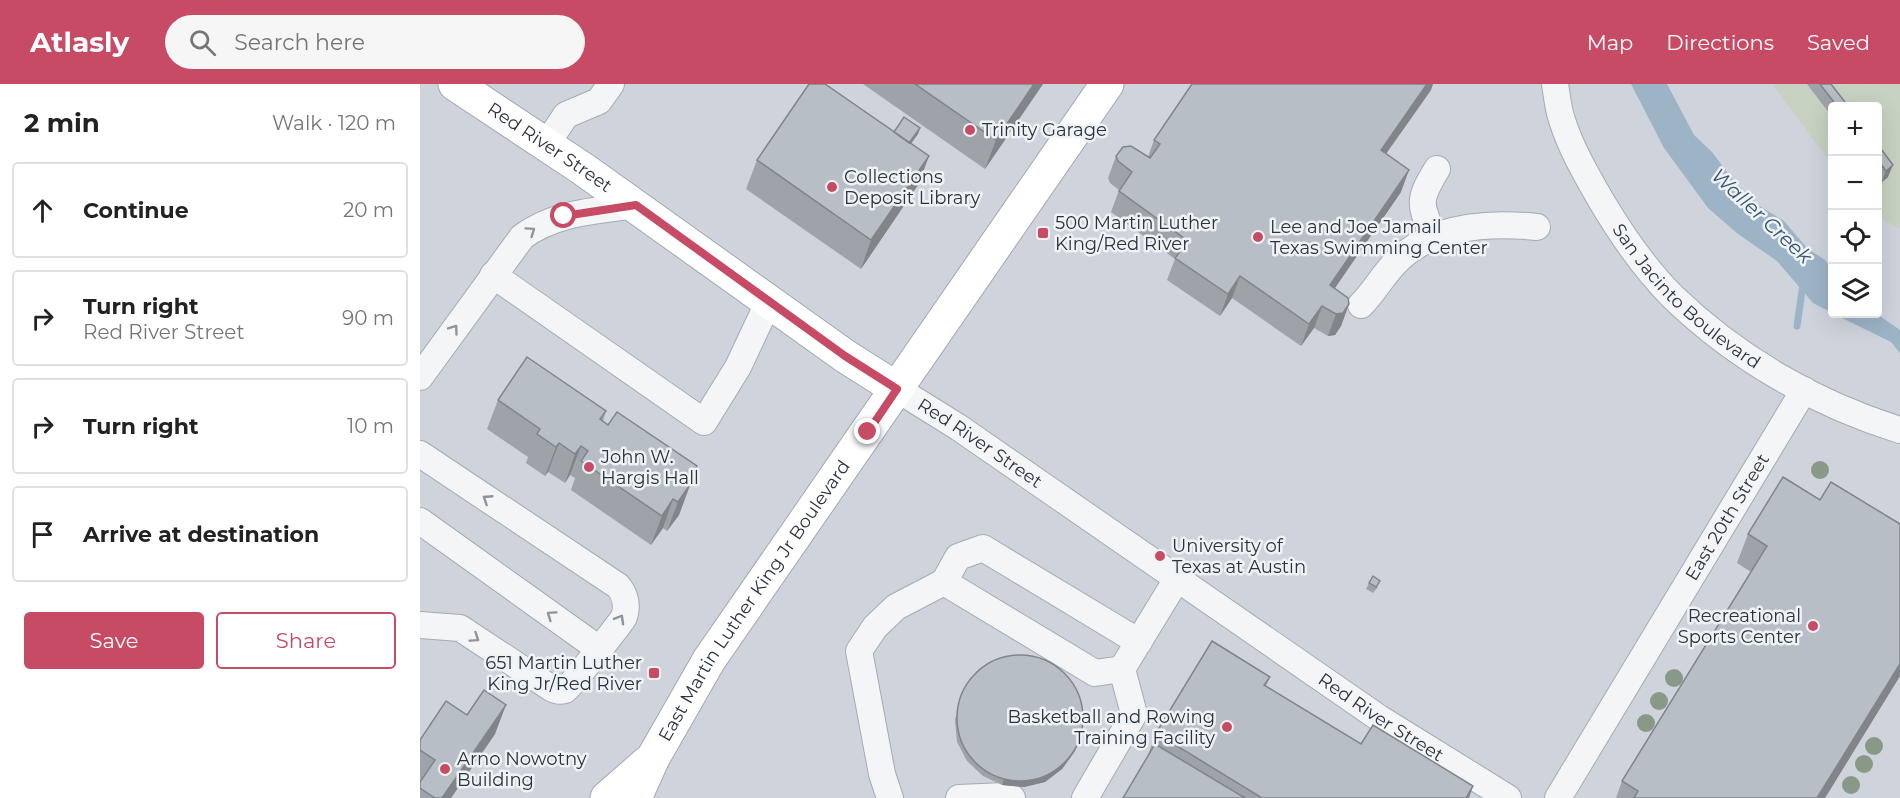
<!DOCTYPE html>
<html lang="en">
<head>
<meta charset="utf-8">
<style>
  body { margin:0; font-family:Montserrat,sans-serif; background:#f6f6f6; color:#222 }
  .controls { position:absolute; right:18px; top:18px; display:grid; overflow:hidden; border-radius:6px; box-shadow:0 6px 24px #0002 }
  .controls button { width:54px; height:54px; display:grid; place-items:center; padding:0; border:0; border-bottom:2px solid #e0e0e0; background:#fff; color:#222; font:30px sans-serif }
  .stop { position:absolute; width:18px; height:18px; margin:-14px; border:4px solid #c84b65; border-radius:50%; background:#fff }
  .stop.end { background:#c84b65; border-color:#fff; box-shadow:0 2px 6px #0008 }
  .list { margin:0; padding:0; list-style:none }
  h2 { display:flex; justify-content:space-between; align-items:center; height:78px; margin:0; padding:0 24px; font-size:26px }
  h2 small { font-size:20px; font-weight:400; color:#767676 }
  .list li { display:grid; grid-template-columns:39px 1fr auto; gap:18px; align-items:center; box-sizing:border-box; height:96px; margin:0 12px 12px; padding:0 12px; border:2px solid #e0e0e0; border-radius:6px }
  .list b { display:block; font-size:22px; white-space:nowrap }
  .list p { margin:0; font-size:20px; white-space:nowrap; color:#767676 }
  .list em { font-size:20px; font-style:normal; color:#767676 }
  .actions { display:flex; gap:12px; padding:18px 24px }
  .actions a { flex:1; padding:14px 0; border:2px solid #c84b65; border-radius:6px; text-align:center; font-size:21px; color:#c84b65 }
  .actions .main { background:#c84b65; color:#fff }
  .icon { flex:none; width:33px; height:33px; fill:none; stroke:currentColor; stroke-width:2; stroke-linecap:round; stroke-linejoin:round }
  .map { position:relative; flex:none; width:1480px; height:714px; overflow:hidden }
  header { display:flex; align-items:center; gap:36px; box-sizing:border-box; height:84px; padding:0 30px; background:#c84b65; color:#fff }
  header strong { font-size:28px }
  nav { display:flex; gap:33px; margin-inline-start:auto; font-size:21px }
  .search { width:420px; height:54px; background:#f6f6f6; display:flex; align-items:center; gap:15px; box-sizing:border-box; padding:0 21px; border-radius:33px; color:#767676; font-size:22px }
  main { display:flex }
  aside { flex:1; background:#fff }
  .map>svg:first-child { display:block }
  .built { fill:#cfd3db; fill-rule:evenodd }
  .green { fill:#c7d2c2 }
  .water { fill:#9db4c7 }
  .lines { fill:none; stroke-linecap:round; stroke-linejoin:round }
  .stream { stroke:#9db4c7; stroke-width:7 }
  .minor-casing { stroke:#a6abb3; stroke-width:28 }
  .major-casing { stroke:#a0a9b4; stroke-width:35 }
  .minor { stroke:#f3f5f7; stroke-width:26 }
  .major { stroke:#fff; stroke-width:33 }
  .tree { fill:#898 }
  .wall { fill:#9ea3a9 }
  .shaded-wall { fill:#81858a }
  .building { fill:#b8bec5; stroke:#81858a; stroke-width:1.5 }
  .oneway { stroke:#8e949b }
  .route { stroke:#c84b65; stroke-width:8 }
  .poi-dot { fill:#c84b65; stroke:#f0f3f6; stroke-width:2 }
  .labels { text-anchor:middle; stroke-width:5; stroke-linejoin:round; paint-order:stroke }
  .poi-label { font-size:18px; fill:#2a333f; stroke:#f0f3f6; text-anchor:start }
  .street-label { font-size:18px; fill:#2a333f; stroke:#f0f3f6 }
  .water-label { font-size:20px; font-style:italic; fill:#365472; stroke:#f0f3f6 }
</style>
</head>
<body>
<header>
<strong>Atlasly</strong>
<div class="search"><svg class="icon" aria-label="search" viewBox="0 0 24 24"><circle cx="10" cy="10" r="6"/><path d="M15 15l6 6"/></svg>Search here</div>
<nav><a>Map</a><a>Directions</a><a>Saved</a></nav>
</header>
<main>
<aside>
<h2>2 min<small>Walk · 120 m</small></h2>
<ul class="list">
<li><svg class="icon" aria-label="ahead" viewBox="0 0 24 24"><path d="M12 20V5M6 11l6-6 6 6"/></svg><div><b>Continue</b></div><em>20 m</em></li>
<li><svg class="icon" aria-label="right" viewBox="0 0 24 24"><path d="M7 20v-9h11M14 6l5 5-5 5"/></svg><div><b>Turn right</b><p>Red River Street</p></div><em>90 m</em></li>
<li><svg class="icon" aria-label="right" viewBox="0 0 24 24"><path d="M7 20v-9h11M14 6l5 5-5 5"/></svg><div><b>Turn right</b></div><em>10 m</em></li>
<li><svg class="icon" aria-label="arrive" viewBox="0 0 24 24"><path d="M6 21V4h12l-3 4 3 4H6"/></svg><div><b>Arrive at destination</b></div></li>
</ul>
<div class="actions"><a class="main">Save</a><a>Share</a></div>
</aside>
<div class="map">
<svg width="1480" height="714" viewBox="0 0 1480 714">
  <rect width="100%" height="100%" fill="#e0e4e9"/>
  <!-- built -->
  <path class="built" d="M0,0H1480V714H0ZM1412,22H1458V230H1412Z"/>
  <!-- green -->
  <path class="green" d="M1352,0H1480V145L1458,132V22H1412V81Z"/>
  <!-- water -->
  <path class="water" d="M1211,0H1247L1274,51L1292,68L1313,96L1338,121L1364,137L1387,164L1405,176L1412,186V229L1393,219L1357,177L1318,150L1288,124L1244,64Z
    M1414,230H1457L1480,246V269L1471,258Z"/>
  <g class="lines">
    <!-- stream -->
    <path class="stream" d="M1377,242L1383,200"/>
    <!-- minor casing -->
    <g class="minor-casing">
      <g id="minor">
        <path id="s1" d="M1135,0C1137,12 1138,25 1142,36C1151,65 1167,92 1182,118C1201,150 1227,187 1253,213C1316,274 1396,320 1480,346"/>
        <path d="M126,61L146,31L179,17L191,0"/>
        <path d="M1014,152C999,120 998,116 1017,85"/>
        <path d="M73,191L284,338L318,283L349,217"/>
        <path d="M941,221C954,208 963,191 976,178C1012,141 1069,138 1117,143"/>
        <path d="M0,293L102,153C135,128 176,127 216,121"/>
        <path id="s2" d="M477,305L538,343L959,634L1088,714"/>
        <path d="M0,370L198,502C205,510 208,522 204,533C200,540 150,603 145,606C140,608 135,606 131,604L40,544L0,541"/>
        <path d="M0,437L179,565"/>
        <path d="M719,558L563,464L538,473L524,498L675,589L702,585L757,495"/>
        <path d="M470,714L462,690L439,567L455,543L476,523L524,498"/>
        <path d="M539,714L585,712L592,714"/>
        <path d="M665,714L714,630L702,585"/>
        <path id="s3" d="M1138,714L1384,306"/>
      </g>
    </g>
    <!-- major casing -->
    <g class="major-casing">
      <g id="major">
        <path id="s4" d="M35,0L163,85L425,272L477,305"/>
        <path d="M187,714L227,679"/>
        <path id="s5" d="M215,714L233,674L289,576L687,0"/>
      </g>
    </g>
    <!-- minor -->
    <use href="#minor" class="minor"/>
    <!-- major -->
    <use href="#major" class="major"/>
  </g>
  <!-- trees -->
  <g class="tree">
    <circle cx="1400" cy="386" r="9"/>
    <circle cx="1254" cy="594" r="9"/>
    <circle cx="1239" cy="617" r="9"/>
    <circle cx="1226" cy="639" r="9"/>
    <circle cx="1454" cy="662" r="9"/>
    <circle cx="1444" cy="680" r="9"/>
    <circle cx="1431" cy="701" r="9"/>
  </g>
  <!-- wall -->
  <path class="wall" d="M443,0H623L565,85Z
    M1387,0H1411L1428,22H1413V34Z
    M1011,6L966,70L981,108L914,204L929,220L921,242L915,251L908,252L894,244L881,262L812,214L800,232L747,196L755,175L691,128L699,106L690,99L688,94L696,72L728,73L734,56Z
    M500,44L498,50L491,60L509,72L498,101L441,185L326,105L337,76L474,48Z
    M1458,61L1468,93L1461,99L1458,94Z
    M78,316L186,327L183,337L188,341L277,382L259,431L247,447L243,444L231,461L151,406L155,394L150,391L145,399L128,388L125,392L106,379L108,373L67,345Z
    M1400,416L1480,440V592L1405,714H1196L1202,697L1331,488L1317,479L1328,450Z
    M949,499L958,503L953,509L946,505Z
    M850,593L846,602L941,660L1049,714H703L729,671H728L736,649Z
    M542,609L655,667L642,685L625,698L604,703L582,701L563,692L547,677L537,658L535,636Z
    M75,650L31,714H0V656Z"/>
  <!-- shaded-wall -->
  <path class="shaded-wall" d="M614,0H623L565,85L576,56Z
    M1007,0H1013L1011,6L953,88L961,66Z
    M500,44L498,50L485,67L488,61Z
    M509,72L498,101L441,185L451,156Z
    M1473,81L1468,93L1461,99L1466,87Z
    M989,86L981,108L902,223L894,244L881,262L889,240L910,201Z
    M820,192L812,214L800,232L808,210Z
    M929,220L921,242L915,251L908,252L916,230Z
    M139,359L128,388L125,392L136,363Z
    M161,362L150,391L145,399L155,370Z
    M277,382L259,431L247,447L265,399Z
    M253,415L243,444L231,461L242,432Z
    M1480,580V592L1405,714H1397Z
    M86,621L75,650L31,714H22Z
    M657,661L655,667L642,685L625,698L604,703L582,701L584,695Z
    M1053,702L1049,714H1046Z"/>
  <!-- building -->
  <path class="building" d="M389,0H405L509,72L451,156L337,76Z
    M495,0H614L576,56Z
    M772,0H1007L961,66L989,86L910,201L928,214L929,220L923,229L916,230L902,222L889,240L820,192L808,210L755,174L768,157L699,107L712,88L698,77L696,72L703,63L711,62L730,74L740,60L734,56Z
    M1400,0H1411L1428,22H1417Z
    M484,33L500,44L489,59L474,48Z
    M1458,61L1473,81L1466,87L1458,76Z
    M107,273L186,327L180,335L188,341L197,328L277,382L265,399L269,402L258,418L253,415L242,432L161,377L168,367L161,362L155,370L139,359L136,363L117,350L120,345L78,316Z
    M1363,393L1400,416L1411,398L1480,440V580L1397,714H1214L1218,707L1202,697L1347,462L1328,450Z
    M953,492L960,497L956,503L949,499Z
    M792,557L850,593L844,601L941,660L953,641L1053,702L1046,714H842L736,649Z
    M537 634a63 63 0 1 1 126 0a63 63 0 1 1-126 0Z
    M64,606L86,621L22,714H15L0,704V698L15,676L0,666V656L26,617L47,631Z
    M735,660L825,714H703Z"/>
  <!-- one-way arrows -->
  <defs><path id="oneway-chevron" d="M-2-3.5L2.5 0L-2 3.5" fill="none" stroke-width="1.6" stroke-linecap="round" stroke-linejoin="round" transform="scale(1.5)"/></defs>
  <g class="oneway">
    <use href="#oneway-chevron" transform="translate(111 147) rotate(-35)"/>
    <use href="#oneway-chevron" transform="translate(34 245) rotate(-54)"/>
    <use href="#oneway-chevron" transform="translate(67 415) rotate(-147)"/>
    <use href="#oneway-chevron" transform="translate(131 531) rotate(-145)"/>
    <use href="#oneway-chevron" transform="translate(200 535) rotate(-60)"/>
    <use href="#oneway-chevron" transform="translate(55 554) rotate(34)"/>
  </g>
  <g class="lines">
    <!-- route -->
    <path class="route" d="M144,132L216,121L425,272L477,305L448,348"/>
  </g>
  <!-- markers -->
  <g class="poi-dot">
    <circle cx="550" cy="46" r="6"/>
    <circle cx="412" cy="103" r="6"/>
    <rect x="617" y="143" width="12" height="12" rx="3"/>
    <circle cx="838" cy="153" r="6"/>
    <circle cx="169" cy="383" r="6"/>
    <circle cx="740" cy="472" r="6"/>
    <circle cx="1393" cy="542" r="6"/>
    <rect x="228" y="583" width="12" height="12" rx="3"/>
    <circle cx="807" cy="643" r="6"/>
    <circle cx="25" cy="685" r="6"/>
  </g>
  <g class="labels">
    <!-- poi labels -->
    <g class="poi-label">
      <text x="562" y="52">Trinity Garage</text>
      <text x="424" y="99">Collections<tspan x="424" dy="21">Deposit Library</tspan></text>
      <text x="635" y="145">500 Martin Luther<tspan x="635" dy="21">King/Red River</tspan></text>
      <text x="850" y="149">Lee and Joe Jamail<tspan x="850" dy="21">Texas Swimming Center</tspan></text>
      <text x="181" y="379">John W.<tspan x="181" dy="21">Hargis Hall</tspan></text>
      <text x="752" y="468">University of<tspan x="752" dy="21">Texas at Austin</tspan></text>
      <text x="1381" y="538" text-anchor="end">Recreational<tspan x="1381" dy="21">Sports Center</tspan></text>
      <text x="222" y="585" text-anchor="end">651 Martin Luther<tspan x="222" dy="21">King Jr/Red River</tspan></text>
      <text x="795" y="639" text-anchor="end">Basketball and Rowing<tspan x="795" dy="21">Training Facility</tspan></text>
      <text x="37" y="681">Arno Nowotny<tspan x="37" dy="21">Building</tspan></text>
    </g>
    <!-- street labels -->
    <g class="street-label">
      <text dy="6" stroke="none"><textPath href="#s4" startOffset="114">Red River Street</textPath></text>
      <text dy="6" stroke="none"><textPath href="#s1" startOffset="256">San Jacinto Boulevard</textPath></text>
      <text dy="6" stroke="none"><textPath href="#s2" startOffset="99">Red River Street</textPath></text>
      <text dy="6" stroke="none"><textPath href="#s3" startOffset="328">East 20th Street</textPath></text>
      <text dy="6" stroke="none"><textPath href="#s5" startOffset="231">East Martin Luther King Jr Boulevard</textPath></text>
      <text dy="6" stroke="none"><textPath href="#s2" startOffset="585">Red River Street</textPath></text>
    </g>
    <!-- water labels -->
    <g class="water-label">
      <text transform="translate(1342 132) rotate(43)" y="7">Waller Creek</text>
    </g>
  </g>
</svg>
<div class="controls">
<button>+</button>
<button>−</button>
<button><svg class="icon" aria-label="locate" viewBox="0 0 24 24"><circle cx="12" cy="12" r="6"/><path d="M12 2v4M12 18v4M2 12h4M18 12h4"/></svg></button>
<button><svg class="icon" aria-label="layers" viewBox="0 0 24 24"><path d="M12 4l9 5-9 5-9-5zM3 14l9 5 9-5"/></svg></button>
</div>
<div class="stop" style="left:144px;top:132px"></div>
<div class="stop end" style="left:448px;top:348px"></div>
</div>
</main>
</body>
</html>
